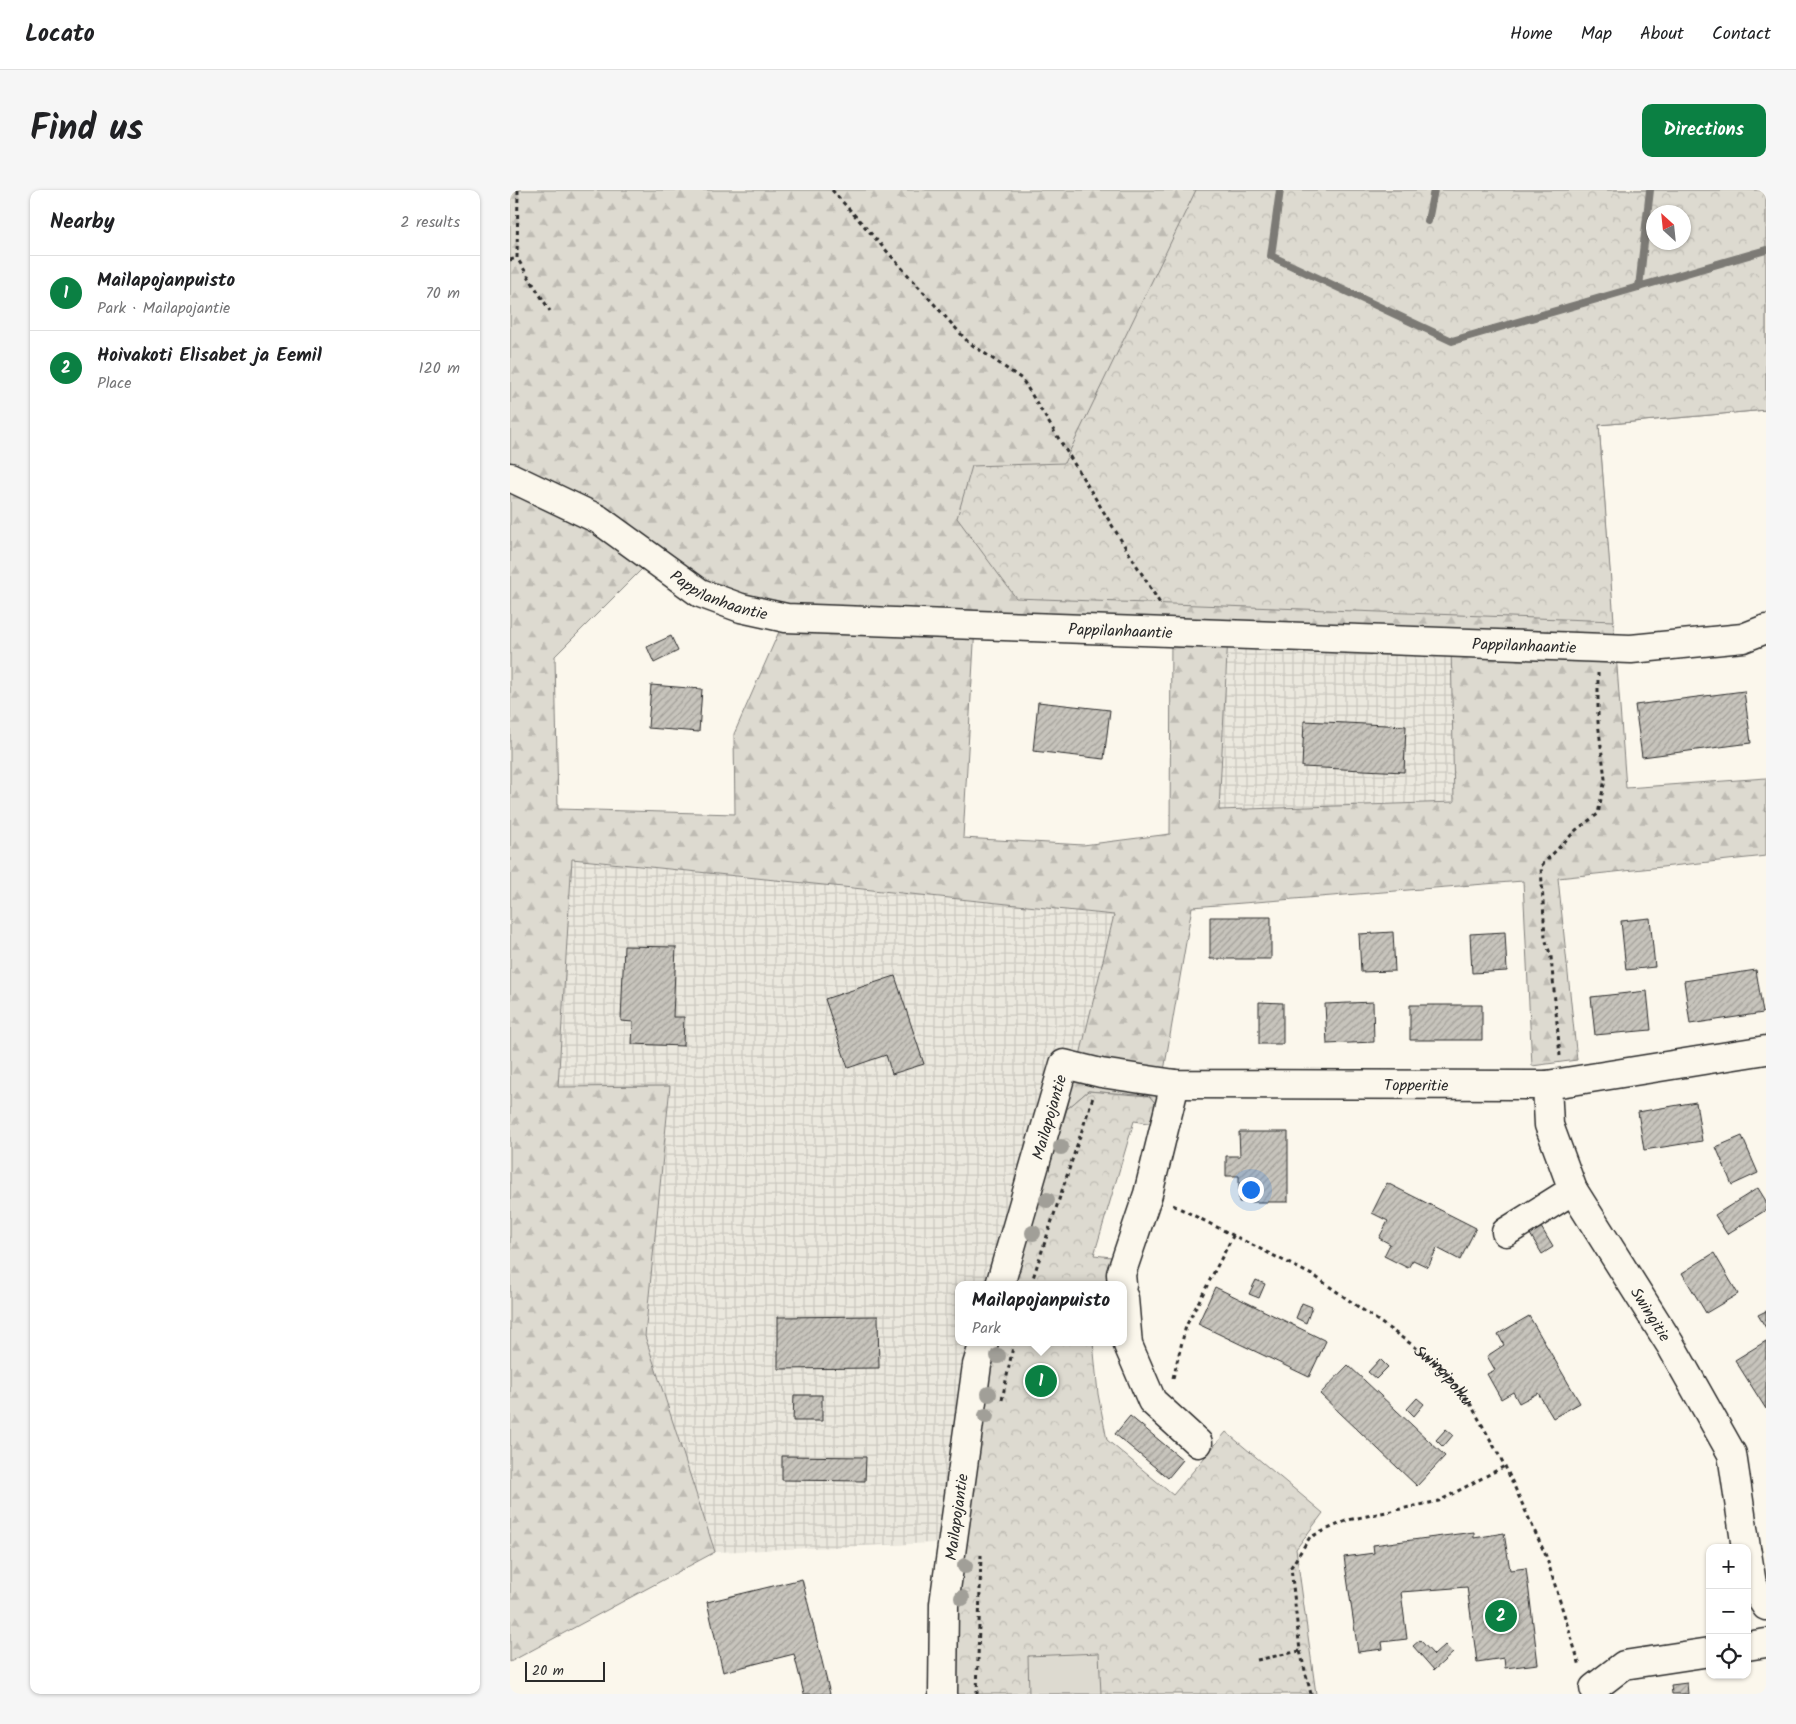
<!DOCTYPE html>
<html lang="en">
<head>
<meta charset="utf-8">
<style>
  body { margin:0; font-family:Kalam,sans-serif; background:#f6f6f6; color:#202124 }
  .controls { position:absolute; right:15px; bottom:15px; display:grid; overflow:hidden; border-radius:10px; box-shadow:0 1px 4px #0004 }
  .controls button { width:45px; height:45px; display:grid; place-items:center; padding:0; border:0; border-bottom:1px solid #e0e0e0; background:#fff; color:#202124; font:25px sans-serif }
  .compass { position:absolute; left:1136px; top:15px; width:45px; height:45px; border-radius:50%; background:#fff; box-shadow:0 1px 4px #0004; rotate:333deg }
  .scale { position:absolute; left:15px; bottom:12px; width:80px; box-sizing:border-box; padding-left:5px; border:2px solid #2b2b2b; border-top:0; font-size:14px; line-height:18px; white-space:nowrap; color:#2b2b2b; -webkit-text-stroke:4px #fbf7ec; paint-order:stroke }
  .you { position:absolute; left:740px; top:999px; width:18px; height:18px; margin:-12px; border:4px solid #fff; border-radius:50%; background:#1a73e8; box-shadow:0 0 0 8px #1a73e833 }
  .badge { display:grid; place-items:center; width:32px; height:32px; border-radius:50%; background:#0b8043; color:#fff; font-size:16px; font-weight:700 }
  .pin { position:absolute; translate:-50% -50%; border:2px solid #fff; box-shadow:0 1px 5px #0006 }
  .popup { position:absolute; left:445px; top:1091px; width:172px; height:65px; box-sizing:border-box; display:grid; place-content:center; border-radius:10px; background:#fff; filter:drop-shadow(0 1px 4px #0005); font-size:16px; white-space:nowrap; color:#757577 }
  .popup b { font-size:19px; color:#202124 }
  .popup::after { content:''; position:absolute; left:50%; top:100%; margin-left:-10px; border:10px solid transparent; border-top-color:#fff }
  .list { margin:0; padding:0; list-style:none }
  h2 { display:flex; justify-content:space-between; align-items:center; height:65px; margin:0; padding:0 20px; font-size:21px }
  h2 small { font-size:16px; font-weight:400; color:#757577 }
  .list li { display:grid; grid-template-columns:32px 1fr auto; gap:15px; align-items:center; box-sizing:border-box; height:75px; padding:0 20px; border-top:1px solid #e0e0e0 }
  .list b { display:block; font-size:19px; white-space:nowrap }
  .list p { margin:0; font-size:16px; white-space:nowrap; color:#757577 }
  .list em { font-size:16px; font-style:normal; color:#757577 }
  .icon { flex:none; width:28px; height:28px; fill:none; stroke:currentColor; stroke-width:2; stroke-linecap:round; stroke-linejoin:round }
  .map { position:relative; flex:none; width:1256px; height:1504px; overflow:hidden; border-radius:10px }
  header { display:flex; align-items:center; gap:30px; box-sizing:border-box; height:70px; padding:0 25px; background:#fff; border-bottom:1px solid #e0e0e0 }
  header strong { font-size:24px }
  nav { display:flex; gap:28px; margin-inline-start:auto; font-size:18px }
  .intro { display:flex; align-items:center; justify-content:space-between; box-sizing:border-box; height:120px; padding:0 30px }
  h1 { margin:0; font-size:35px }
  .button { padding:12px 22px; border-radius:10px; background:#0b8043; color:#fff; font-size:18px; font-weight:700 }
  main { display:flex; gap:30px; padding:0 30px }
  aside { flex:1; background:#fff; border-radius:10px; box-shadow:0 1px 4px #0004 }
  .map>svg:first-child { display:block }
  .industrial { fill:url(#industrial-grid) }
  .forest { fill:url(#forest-firs); stroke:#84827e; fill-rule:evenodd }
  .park { fill:url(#park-crowns); stroke:#84827e; fill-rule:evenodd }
  .pitch { fill:#dddad0; stroke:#84827e }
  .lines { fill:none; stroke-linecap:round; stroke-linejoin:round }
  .stream { stroke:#7b7a75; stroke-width:8 }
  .building { fill:url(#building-hatch); stroke:#2b2b2b }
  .minor-casing { stroke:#2b2b2b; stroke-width:31 }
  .path { stroke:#2b2b2b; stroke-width:3; stroke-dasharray:4 4; stroke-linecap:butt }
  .minor { stroke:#fbf7ec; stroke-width:28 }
  .tree { fill:#a19f98 }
  .labels { text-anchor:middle; stroke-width:5; stroke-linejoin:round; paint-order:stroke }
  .street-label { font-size:16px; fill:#2b2b2b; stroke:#fbf7ec }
</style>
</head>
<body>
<header>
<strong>Locato</strong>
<nav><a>Home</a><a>Map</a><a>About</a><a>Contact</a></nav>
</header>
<div class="intro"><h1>Find us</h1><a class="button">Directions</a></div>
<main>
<aside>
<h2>Nearby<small>2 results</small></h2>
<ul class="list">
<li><span class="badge">1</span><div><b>Mailapojanpuisto</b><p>Park · Mailapojantie</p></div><em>70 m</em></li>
<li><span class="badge">2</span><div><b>Hoivakoti Elisabet ja Eemil</b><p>Place</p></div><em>120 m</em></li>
</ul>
</aside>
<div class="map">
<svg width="1256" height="1504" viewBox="0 0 1256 1504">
  <defs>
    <pattern id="industrial-grid" width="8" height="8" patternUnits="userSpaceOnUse" patternTransform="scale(1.25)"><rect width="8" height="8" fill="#ebe8de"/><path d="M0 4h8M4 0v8" fill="none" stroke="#cac7bf"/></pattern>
    <pattern id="forest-firs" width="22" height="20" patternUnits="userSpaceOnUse" patternTransform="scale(1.25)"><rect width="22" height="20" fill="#dddad0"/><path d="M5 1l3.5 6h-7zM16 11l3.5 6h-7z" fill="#bebbb3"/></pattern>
    <pattern id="park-crowns" width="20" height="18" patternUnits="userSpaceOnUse" patternTransform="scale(1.25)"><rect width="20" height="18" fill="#dddad0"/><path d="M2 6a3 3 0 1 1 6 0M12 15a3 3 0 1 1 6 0" fill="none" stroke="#bebbb3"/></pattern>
    <pattern id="building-hatch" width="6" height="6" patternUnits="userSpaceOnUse" patternTransform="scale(1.25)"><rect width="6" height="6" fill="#c7c4bc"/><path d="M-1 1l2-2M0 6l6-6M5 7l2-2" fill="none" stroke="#a29f99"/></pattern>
  </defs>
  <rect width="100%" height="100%" fill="#fbf7ec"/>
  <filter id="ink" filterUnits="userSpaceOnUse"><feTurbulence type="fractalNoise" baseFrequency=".02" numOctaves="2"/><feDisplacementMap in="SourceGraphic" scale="10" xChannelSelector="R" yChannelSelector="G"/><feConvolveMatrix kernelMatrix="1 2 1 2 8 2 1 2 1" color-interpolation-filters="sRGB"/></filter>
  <g filter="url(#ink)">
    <!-- industrial -->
    <path class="industrial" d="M718,445L941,454L944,612L709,620Z
      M62,669L605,725L557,919L502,1095H448V1152H484L449,1352L205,1362L135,1146L160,896L48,897Z"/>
    <!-- forest -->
    <path class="forest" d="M0,0H1256V220L1089,235L1116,598L1256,588V666L1048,688L1067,870L1022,876L1013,691L682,717L648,916L639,906L578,901L557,919L604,725L62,669L48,897L160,896L135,1146L205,1362L0,1472ZM1144,22H1174V52H1144ZM142,369L275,428L224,544L225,624L48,619L45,466ZM465,436L661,443L660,644L573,655L453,648ZM718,445L941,454L944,612L709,620Z"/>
    <!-- park -->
    <path class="park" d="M686,0H1256V220L1089,235L1104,431L506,408L447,328L462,276L554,273ZM1174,22V52H1144V22Z
      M578,901L639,906L648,916L645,934L624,931L584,1065L601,1067L597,1095H502L557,919Z
      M484,1152H583L588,1204L597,1250L663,1305L716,1242L813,1323L786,1359L806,1504H444L449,1352Z"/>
    <!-- pitch -->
    <path class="pitch" d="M589,1463L591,1504H519L518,1466Z"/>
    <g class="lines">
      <!-- stream -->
      <path class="stream" d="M770,0L761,66L942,151L1256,60
        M918,31L924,0
        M1129,97L1140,0"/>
    </g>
    <!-- building -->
    <path class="building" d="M161,446L168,461L144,473L137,457Z
      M141,495L192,499L189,542L138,538Z
      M1234,501L1241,553L1132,567L1125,515Z
      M528,512L600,520L594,569L523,561Z
      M794,531L896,536L894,582L792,577Z
      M700,727H761V769H700Z
      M1140,728L1145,777L1116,780L1111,731Z
      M883,742L885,781L851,782L849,744Z
      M995,742L997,781L962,783L960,744Z
      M114,756L166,757L163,827H174L173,856L122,854L123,832L111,831Z
      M1246,780L1253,823L1180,834L1174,791Z
      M385,786L414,874L382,884L376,865L338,878L315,809Z
      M1137,801L1141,840L1085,845L1081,807Z
      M749,812L773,813V854H749Z
      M863,812L864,852L817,854L815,814Z
      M900,815H972V850H900Z
      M1186,912L1192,951L1134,960L1128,922Z
      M729,942H778V1012H729V986H716V966H730Z
      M1232,946L1248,983L1222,995L1206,957Z
      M877,993L966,1038L950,1070L927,1058L918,1077L903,1070L898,1078L874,1066L880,1054L869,1048L878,1031L862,1023Z
      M1248,998L1256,1011V1020L1217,1044L1205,1025Z
      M1031,1037L1043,1057L1032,1064L1020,1044Z
      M1204,1063L1228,1104L1196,1123L1172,1083Z
      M746,1090L755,1094L749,1108L739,1104Z
      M705,1097L816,1151L799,1187L688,1134Z
      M792,1113L802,1117L796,1133L786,1128Z
      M1256,1121V1138L1248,1125Z
      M368,1126L369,1178L268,1179V1127Z
      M1019,1126L1070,1213L1043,1228L1028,1203L1009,1213L1003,1202L991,1209L977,1184L985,1180L977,1166L994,1155L988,1144Z
      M1256,1151V1219L1225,1170Z
      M870,1169L878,1177L866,1189L858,1182Z
      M838,1175L935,1266L907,1296L810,1204Z
      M284,1205H312V1231H283Z
      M907,1208L914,1214L904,1226L897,1219Z
      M620,1226L673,1270L658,1288L605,1244Z
      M936,1239L943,1245L933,1257L926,1250Z
      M272,1266L356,1267L355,1291L272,1290Z
      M964,1342V1348L994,1343L1000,1380L1016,1378L1028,1474L995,1478L994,1468L967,1472L957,1397L891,1402L897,1449L872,1452L873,1459L848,1462L834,1367L864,1363L863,1355Z
      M292,1389L320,1504H294L284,1464L213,1482L197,1412Z
      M910,1450L924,1465L935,1455L943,1463L924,1480L903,1456Z
      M1177,1493L1178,1504H1162L1161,1495Z"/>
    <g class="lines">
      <!-- minor casing -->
      <g class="minor-casing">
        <g id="minor">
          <path id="s2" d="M0,287L88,329L190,403L231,418L276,428L1121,459L1233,448L1256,439"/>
          <path id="s3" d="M1037,895L1039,935L1063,1000L1160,1154L1222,1264L1236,1358"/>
          <path d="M996,1042L1063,1000"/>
          <path id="s4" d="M490,1095L554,874L591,883L665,894L1037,895L1256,860"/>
          <path d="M612,1095L611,1084L638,1004L665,894"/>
          <path d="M614,1108L618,1155L642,1211L688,1253"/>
          <path d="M1237,1363L1242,1394L1256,1416"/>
          <path d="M1237,1456L1256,1453"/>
          <path d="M1084,1498L1114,1475L1200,1462"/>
          <path id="s5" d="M433,1504L434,1414L467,1175L474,1152"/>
        </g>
      </g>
      <!-- path -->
      <g class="path">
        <path d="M8,0L7,68L40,121"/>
        <path d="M322,0L458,152L512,189L651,415"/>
        <path d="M0,70L7,68"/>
        <path d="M1050,866L1041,767L1035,748L1031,676L1066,640L1088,624L1095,589L1088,532V483"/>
        <path id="s1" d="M663,1015L806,1087L901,1154L932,1178L961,1215L995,1276L1036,1366L1070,1476"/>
        <path d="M521,1094L583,907"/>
        <path d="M663,1188L676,1136L724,1044"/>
        <path d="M492,1210L504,1152"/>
        <path d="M747,1470L790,1461"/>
        <path d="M467,1504L471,1365"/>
        <path d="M801,1504L790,1461L781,1377L800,1347L838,1330L929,1311L995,1276"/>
      </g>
      <!-- minor -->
      <use href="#minor" class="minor"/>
    </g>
    <!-- trees -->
    <g class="tree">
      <circle cx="551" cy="957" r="8"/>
      <circle cx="537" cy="1010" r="8"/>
      <circle cx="523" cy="1043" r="8"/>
      <circle cx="488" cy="1166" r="8"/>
      <circle cx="479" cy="1204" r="8"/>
      <circle cx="476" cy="1226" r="8"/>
      <circle cx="455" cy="1376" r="8"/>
      <circle cx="452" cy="1408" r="8"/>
    </g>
  </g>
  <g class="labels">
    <!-- street labels -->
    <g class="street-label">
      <text dy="6" stroke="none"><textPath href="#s2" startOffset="242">Pappilanhaantie</textPath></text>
      <text dy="6" stroke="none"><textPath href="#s2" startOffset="648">Pappilanhaantie</textPath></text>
      <text dy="6" stroke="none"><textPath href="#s2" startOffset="1052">Pappilanhaantie</textPath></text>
      <text dy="6" stroke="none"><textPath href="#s4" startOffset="584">Topperitie</textPath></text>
      <text dy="6" stroke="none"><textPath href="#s4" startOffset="175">Mailapojantie</textPath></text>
      <text dy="6" stroke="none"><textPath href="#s3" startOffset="256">Swingitie</textPath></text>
      <text dy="6" stroke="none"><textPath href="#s1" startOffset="322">Swingipolku</textPath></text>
      <text dy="6" stroke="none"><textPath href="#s5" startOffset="178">Mailapojantie</textPath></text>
    </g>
  </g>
</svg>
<div class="controls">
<button>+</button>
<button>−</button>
<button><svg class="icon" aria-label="locate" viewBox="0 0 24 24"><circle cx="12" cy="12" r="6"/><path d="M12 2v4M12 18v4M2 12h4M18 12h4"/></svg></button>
</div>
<svg class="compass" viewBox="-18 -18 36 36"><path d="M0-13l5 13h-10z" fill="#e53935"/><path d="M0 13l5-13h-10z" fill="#757577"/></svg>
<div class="scale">20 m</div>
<div class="you"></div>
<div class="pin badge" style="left:531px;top:1191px">1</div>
<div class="popup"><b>Mailapojanpuisto</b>Park</div>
<div class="pin badge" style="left:991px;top:1426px">2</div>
</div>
</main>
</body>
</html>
